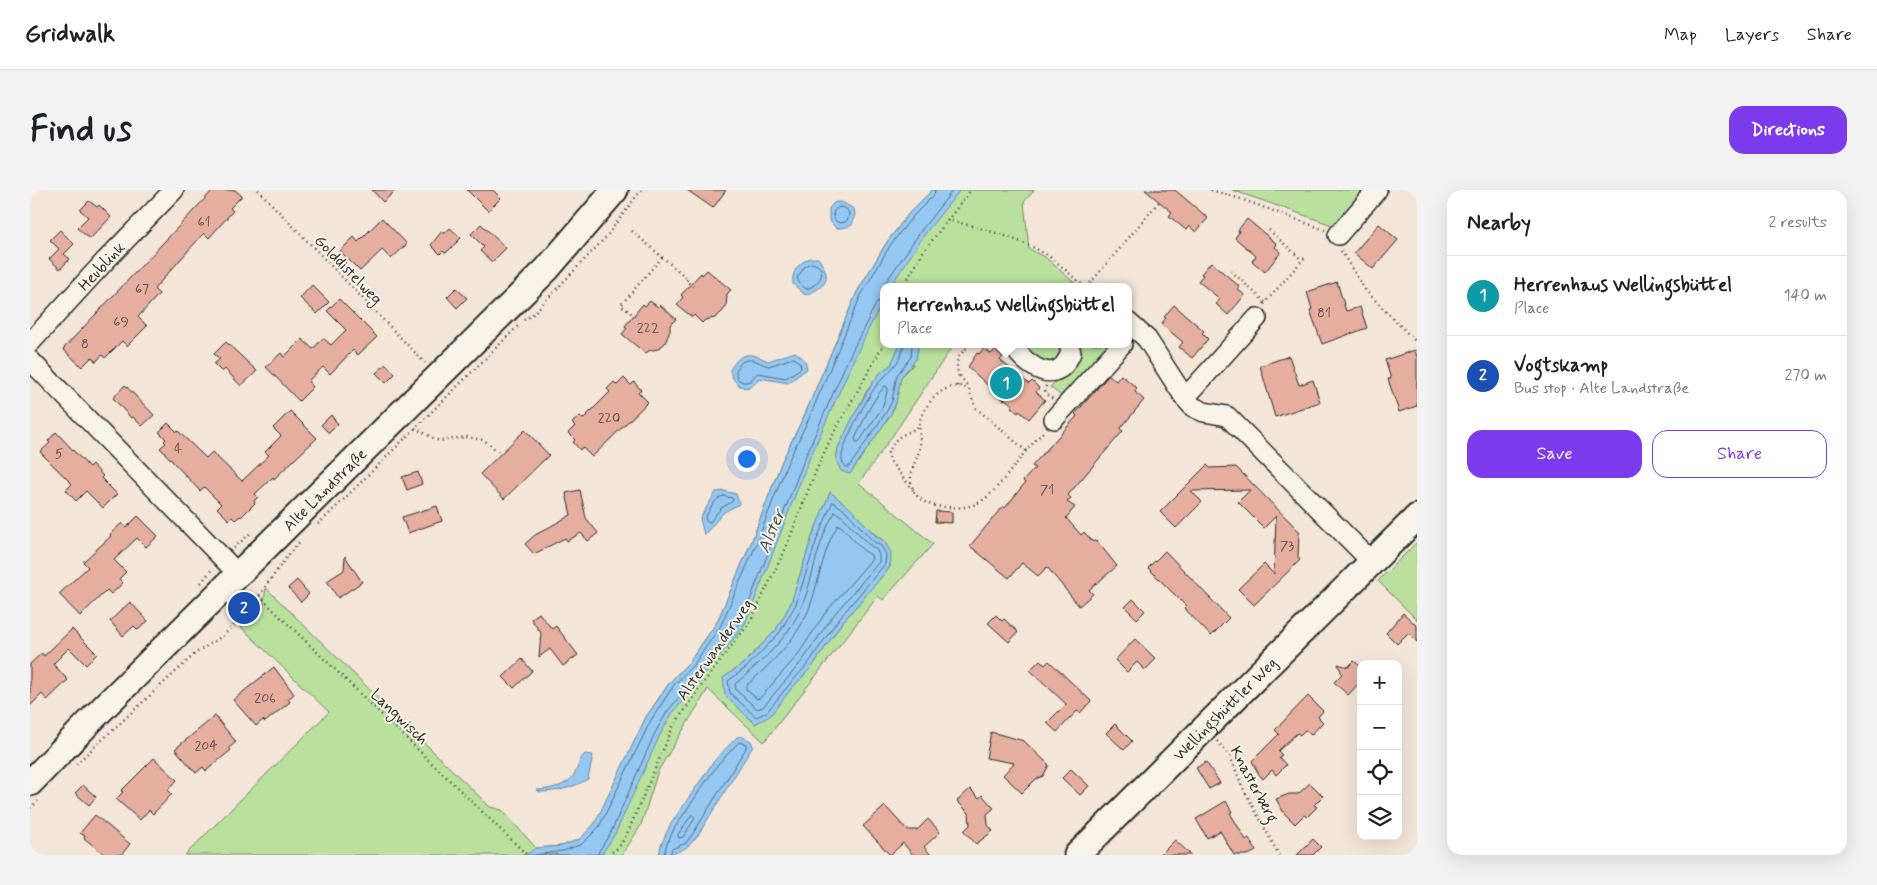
<!DOCTYPE html>
<html lang="en">
<head>
<meta charset="utf-8">
<style>
  body { margin:0; font-family:Mynerve,sans-serif; background:#f2f2f2; color:#202124 }
  .controls { position:absolute; right:15px; bottom:15px; display:grid; overflow:hidden; border-radius:10px; box-shadow:0 5px 20px #0002 }
  .controls button { width:45px; height:45px; display:grid; place-items:center; padding:0; border:0; border-bottom:1px solid #e0e0e0; background:#fff; color:#202124; font:25px sans-serif }
  .you { position:absolute; left:716px; top:268px; width:18px; height:18px; margin:-12px; border:4px solid #fff; border-radius:50%; background:#1a73e8; box-shadow:0 0 0 8px #1a73e833 }
  .badge { display:grid; place-items:center; width:32px; height:32px; border-radius:50%; background:#7c3aed; color:#fff; font-size:16px; font-weight:700 }
  .pin { position:absolute; translate:-50% -50%; border:2px solid #fff; box-shadow:0 1px 5px #0006 }
  .popup { position:absolute; left:850px; top:93px; width:252px; height:65px; box-sizing:border-box; display:grid; place-content:center; border-radius:10px; background:#fff; filter:drop-shadow(0 1px 4px #0005); font-size:16px; white-space:nowrap; color:#757577 }
  .popup b { font-size:19px; color:#202124 }
  .popup::after { content:''; position:absolute; left:50%; top:100%; margin-left:-10px; border:10px solid transparent; border-top-color:#fff }
  .list { margin:0; padding:0; list-style:none }
  h2 { display:flex; justify-content:space-between; align-items:center; height:65px; margin:0; padding:0 20px; font-size:21px }
  h2 small { font-size:16px; font-weight:400; color:#757577 }
  .list li { display:grid; grid-template-columns:32px 1fr auto; gap:15px; align-items:center; box-sizing:border-box; height:80px; padding:0 20px; border-top:1px solid #e0e0e0 }
  .list b { display:block; font-size:19px; white-space:nowrap }
  .list p { margin:0; font-size:16px; white-space:nowrap; color:#757577 }
  .list em { font-size:16px; font-style:normal; color:#757577 }
  .actions { display:flex; gap:10px; padding:15px 20px }
  .actions a { flex:1; padding:11px 0; border:1px solid #7c3aed; border-radius:15px; text-align:center; font-size:18px; color:#7c3aed }
  .actions .main { background:#7c3aed; color:#fff }
  .icon { flex:none; width:28px; height:28px; fill:none; stroke:currentColor; stroke-width:2; stroke-linecap:round; stroke-linejoin:round }
  .map { position:relative; flex:none; width:1387px; height:665px; overflow:hidden; border-radius:15px }
  header { display:flex; align-items:center; gap:30px; box-sizing:border-box; height:70px; padding:0 25px; background:#fff; border-bottom:1px solid #e0e0e0 }
  header strong { font-size:24px }
  nav { display:flex; gap:28px; margin-inline-start:auto; font-size:18px }
  .intro { display:flex; align-items:center; justify-content:space-between; box-sizing:border-box; height:120px; padding:0 30px }
  h1 { margin:0; font-size:35px }
  .button { padding:12px 22px; border-radius:15px; background:#7c3aed; color:#fff; font-size:18px; font-weight:700 }
  main { display:flex; gap:30px; padding:0 30px }
  aside { flex:1; background:#fff; border-radius:15px; box-shadow:0 5px 20px #0002 }
  .map>svg:first-child { display:block }
  .green { fill:#b9e19d; stroke:#728664; fill-rule:evenodd }
  .water { fill:#94c8f2; stroke:#6a89a2 }
  .lines { fill:none; stroke-linecap:round; stroke-linejoin:round }
  .shore { stroke:#556a7b; stroke-width:1 }
  .building { fill:#e6ae9f; stroke:#2b2b2b }
  .minor-casing { stroke:#2b2b2b; stroke-width:22 }
  .major-casing { stroke:#2b2b2b; stroke-width:29 }
  .path { stroke:#2b2b2b; stroke-width:2.5; stroke-dasharray:1 4; stroke-linecap:butt }
  .minor { stroke:#f7f3e8; stroke-width:19 }
  .major { stroke:#f7f3e8; stroke-width:25 }
  .labels { text-anchor:middle; stroke-width:4; stroke-linejoin:round; paint-order:stroke }
  .number-label { font-size:14px; fill:#5a4c48 }
  .street-label { font-size:16px; fill:#2b2b2b; stroke:#f7f3e8 }
  .water-label { font-size:18px; font-style:italic; fill:#45525d; stroke:#f7f3e8 }
</style>
</head>
<body>
<header>
<strong>Gridwalk</strong>
<nav><a>Map</a><a>Layers</a><a>Share</a></nav>
</header>
<div class="intro"><h1>Find us</h1><a class="button">Directions</a></div>
<main>
<div class="map">
<svg width="1387" height="665" viewBox="0 0 1387 665">
  <rect width="100%" height="100%" fill="#f4e5d9"/>
  <filter id="ink" filterUnits="userSpaceOnUse"><feTurbulence type="fractalNoise" baseFrequency=".02" numOctaves="2"/><feDisplacementMap in="SourceGraphic" scale="10" xChannelSelector="R" yChannelSelector="G"/><feConvolveMatrix kernelMatrix="1 2 1 2 8 2 1 2 1" color-interpolation-filters="sRGB"/></filter>
  <g filter="url(#ink)">
    <!-- green -->
    <path class="green" d="M902,0H1004L994,12L999,59L1015,67L1049,97H854V154H870L861,175L851,182L836,202L808,258L806,270L820,284L861,224L866,213L871,187L882,176L888,158L885,154H924L861,248L829,293L903,354L853,410L848,406L734,552L678,499L628,581L611,635L592,665H155L299,522L211,437L233,415L236,398L460,617L472,620L506,658L532,656L550,649L566,633L616,527L640,492L660,471L687,432L721,353L752,271L775,224L827,102L857,52L880,22ZM800,303C821,316 834,338 855,352L860,377L811,434L782,477L725,534L716,524L693,488L714,473L746,440L761,413L782,347Z
      M1202,0H1337L1305,36Z
      M991,154H1031L1032,161L1024,173L1008,171Z
      M1044,154H1084L1038,211L1020,197L1035,182Z
      M1387,352V430L1348,391Z"/>
    <!-- water -->
    <path class="water" d="M902,0H930L897,41L860,97H854L853,110L824,169L778,272L722,417L714,436L641,525L630,545L585,644L572,664L496,665L506,658L532,656L550,649L565,633L616,527L640,492L660,471L687,432L721,353L752,271L775,224L827,102L857,52L880,22Z
      M805,12H812L824,19L825,24L822,35L813,38H806L799,30V18Z
      M780,68H788C803,88 797,97 775,105L763,94C761,81 769,73 780,68Z
      M870,154H885L888,157L886,169L871,187L866,213L861,224L820,284L811,281L806,270L808,258L823,227L843,192L851,182L861,175Z
      M765,162L775,170L777,179L758,193L729,188C719,206 703,196 700,180C711,161 719,162 738,171Z
      M694,301L706,304L709,314L694,322L674,345L670,328L686,302Z
      M800,302L820,318L846,346L855,352L861,363L860,377L811,434L782,477L761,499L740,526L725,534L695,505L693,488L714,473L746,440L761,413L782,347Z
      M711,546L721,551L723,556L668,645C658,659 647,665 629,665L631,655L640,635L684,571L707,547Z
      M555,564L563,565L558,589C544,597 527,602 510,602L507,600C521,599 540,596 546,581C550,573 548,571 555,564Z"/>
    <g class="lines">
      <!-- shore -->
      <path class="shore" d="M803 25a8 8 0 1 1 16 0a8 8 0 1 1-16 0Z
        M781,73C800,76 791,95 776,99L770,94L767,88L775,76Z
        M855,97L856,92L893,38L923,0
        M874,154C871,175 858,181 846,196C838,207 809,258 812,270C812,272 814,275 816,277H819L857,221L862,211L867,185L881,167L882,154
        M764,168L770,173L771,178L756,188L728,183C723,186 722,192 716,192C700,193 704,167 723,170C728,171 733,175 738,176Z
        M854,197L856,196L858,199L852,218L829,252H826L825,249C833,231 841,212 854,197Z
        M694,306L702,308L703,311L691,318L680,332H677L675,328C680,320 684,308 694,306Z
        M803,312L816,321L842,350L851,356L856,364L855,374L807,431L778,474L758,496L737,522L726,527L700,503L698,491L717,477L750,442L766,414L787,349Z
        M805,322L812,326L838,354L847,360L849,366V372L802,427L773,470L733,517L727,519L706,500L705,494C731,472 758,449 772,416C784,386 787,350 805,322Z
        M808,335L811,336L833,360L841,365L842,369L796,422L767,466L730,508L727,509L716,499V496C740,474 766,451 779,419C789,393 793,358 808,335Z
        M662,625L665,628L653,647L649,648L648,645Z
        M505,665L533,661L552,654L569,637L621,530L644,495L664,474L691,435L726,355L757,274L780,226L831,105L861,54L884,25L904,5L905,0
        M568,665L569,661L581,642L625,543L637,522L709,434L718,415L774,270L819,167L847,112L854,109
        M634,665L636,656L645,637L688,574L709,552L716,554V558L664,642L656,653L642,659L640,665"/>
    </g>
    <!-- building -->
    <path class="building" d="M183,0H205L212,6L200,18L203,21L179,48L174,43L124,99L129,104L108,127L117,136L97,156L92,151L75,168L72,165L66,172L62,167L52,177L33,159Z
      M342,0H366L353,12Z
      M437,0H463L471,8L458,21Z
      M657,0H696L683,18Z
      M1115,0H1145L1178,28L1166,42L1159,36L1156,40L1139,26L1142,22Z
      M59,11L67,17L69,15L81,27L60,49L47,38L58,27L50,20Z
      M352,28L377,54L361,69L352,60L330,81L310,61L324,47L328,52Z
      M1217,29L1247,54L1245,57L1251,62L1235,82L1222,71L1226,66L1205,48L1209,42L1208,40Z
      M451,34L476,58L462,72L450,61L454,57L441,44Z
      M1349,34L1368,50L1343,79L1324,63Z
      M420,38L431,48L416,63L413,61L410,64L401,55L412,41L414,44Z
      M30,40L44,54L34,64L40,69L30,79L19,69L29,59L20,50Z
      M1181,72L1210,97L1208,100L1215,105L1198,125L1186,114L1190,109L1168,91L1173,85L1171,84Z
      M677,80L701,100L697,104L696,117L692,122L685,128L675,130L672,133L664,125L662,127L647,115L653,107L651,105L671,83L672,85Z
      M1307,92L1316,121L1330,117L1337,138L1292,154L1280,120L1282,119L1277,102Z
      M282,95L299,112L287,124L270,108Z
      M426,98L437,108L427,118L417,107Z
      M309,109L347,147L328,165L323,160L300,184L293,177L278,191L283,197L269,211L236,177L251,163L254,167L272,149L283,159L293,148L301,155L316,140L297,121Z
      M620,111L628,117L630,115L646,129L640,135V141L635,153L628,159L618,161L616,164L592,144L597,138L595,136L613,114L615,116Z
      M1144,115L1174,141L1172,143L1178,149L1162,168L1149,157L1153,152L1131,134L1136,128L1134,127Z
      M196,152L227,181L211,196L195,179L192,182L184,174L190,169L184,164Z
      M954,158L961,164L965,160L973,167L970,170L999,194L1002,191L1009,198L1006,202L1015,210L999,229L989,221L988,223L981,217L983,215L975,209L974,210L938,177L947,163L949,164Z
      M1385,160L1387,167V216L1369,222L1358,189H1361L1355,170Z
      M1259,166L1269,195L1283,190L1290,212L1245,227L1230,176Z
      M356,174L365,184L356,193L346,183Z
      M1079,185L1086,191L1091,185L1107,198L1105,202L1114,210L1090,239L1093,241L1038,305L1041,308L1037,312L1045,317L1036,328L1051,345L1054,342L1063,352L1066,350L1087,376L1059,400L1063,404L1049,416L1017,377L1008,386L992,373L979,388L940,356L973,316L975,318L995,293L993,291L1005,278L1002,276L1047,226L1045,224Z
      M594,188L601,195L604,192L611,200L608,202L618,212L562,267L552,257L550,260L543,252L545,250L538,243L545,236L542,233L550,226L553,229L580,202L577,199L584,192L587,195Z
      M95,195L124,225L112,236L103,227L101,228L83,208Z
      M260,221L287,248L244,289L243,287L225,304L228,307L224,311L225,313L211,327L210,326L205,330L202,327L199,330L187,318L191,314L174,297L170,301L130,258L136,253L134,251L136,249L129,242L138,233L147,242L148,241L176,268L182,262L212,291L239,265L235,262L251,246L243,238Z
      M301,225L308,234L299,243L291,235Z
      M495,240L519,265L474,309L450,284Z
      M26,242L59,277L62,274L73,286L71,288L87,304L73,318L56,301L46,311L36,300L42,294L10,262L20,253L18,251Z
      M1177,275L1180,278L1206,277L1270,342L1269,344L1268,367L1270,370L1224,415L1208,399L1234,374L1244,384L1246,326L1234,338L1208,312L1220,300L1161,301L1172,312L1146,338L1130,322Z
      M388,282L392,294L377,300L372,287Z
      M550,300L556,328L568,343L558,351L551,343L537,351L535,348L504,364L495,354L505,345L541,325L536,303Z
      M407,316L412,331L378,343L372,327Z
      M906,321L922,322V333L905,332Z
      M108,326L128,346L116,357L107,348L84,370L96,382L89,389L93,393L81,404L77,400L50,426L29,404L58,377L53,372L81,346L80,344L92,333L96,338Z
      M1135,361L1199,428L1181,446L1154,418L1156,416L1118,378Z
      M315,366L332,392L308,408L297,391L314,380Z
      M267,390L279,404L271,412L258,398Z
      M1103,409L1115,421L1107,429L1095,417Z
      M100,412L118,431L108,440L104,436L93,446L80,431Z
      M509,423L522,439L526,436L548,465L533,476L520,459L509,467L511,443L501,429Z
      M1373,423L1387,436V452L1378,443L1367,454L1356,443Z
      M966,425L972,431L974,429L988,442L979,452L958,433Z
      M42,439L67,464L56,475L39,458L23,474L38,490L17,510L12,504L0,516V474L12,463L14,466Z
      M1105,449L1126,469L1115,480L1107,472L1097,482L1085,470Z
      M492,469L502,481L484,498L473,487Z
      M1010,470L1015,475L1019,471L1061,511L1050,523L1047,521L1027,542L1017,533L1036,514L1000,480Z
      M1324,471L1331,477V491L1318,505L1304,492L1312,484L1308,474L1318,477Z
      M244,477L264,504L258,509L260,512L235,532L233,530L226,536L203,510Z
      M1278,506L1293,521L1288,527L1293,532L1281,545L1275,540L1270,545L1267,543L1248,561L1252,565L1249,567L1256,575L1246,585L1242,580L1233,589L1228,583L1222,571L1249,544L1245,540Z
      M185,526L206,552L199,558L201,560L176,581L173,577L166,583L145,559Z
      M1085,534L1102,551L1094,560L1076,543Z
      M961,542L994,551L1019,575L1013,586L1006,589L992,603L973,585L984,573L956,568Z
      M124,568L147,590L138,600L142,604L123,624L119,620L110,630L86,609L93,602L91,601Z
      M1176,572L1190,593L1179,599L1166,578Z
      M1041,579L1059,596L1050,605L1032,588Z
      M1280,593L1293,606L1284,615L1287,617L1277,627L1274,625L1265,634L1254,623L1246,609L1259,604H1268Z
      M53,595L66,607L59,615L45,603Z
      M940,599L949,608L952,605L964,618L957,624L958,635L963,641L946,654L934,641L940,635L939,623L927,611Z
      M1196,611L1202,622L1200,623L1216,650L1219,648L1226,661L1218,665H1204L1190,641L1177,648L1166,629Z
      M855,616L877,640H887L898,629L910,642L894,657L901,665H883L873,653L860,665L833,636Z
      M65,625L100,654L91,665H75L54,648L55,646L50,643Z
      M1283,649L1291,657L1283,665H1267Z
      M1145,650L1161,665H1130Z"/>
    <g class="lines">
      <!-- minor casing -->
      <g class="minor-casing">
        <g id="minor">
          <path d="M1308,45L1347,0"/>
          <path d="M1098,132L1117,149L1155,208L1163,217L1174,222L1197,226L1342,372"/>
          <path id="s1" d="M0,153L76,70L144,0"/>
          <path d="M983,154C989,168 1013,189 1029,179C1035,176 1038,169 1041,163L1039,154"/>
          <path d="M0,170L209,385"/>
          <path d="M1155,208L1227,128"/>
          <path d="M1024,229L1092,154"/>
        </g>
      </g>
      <!-- major casing -->
      <g class="major-casing">
        <g id="major">
          <path id="s2" d="M0,593L75,516L517,79L585,0"/>
          <path id="s3" d="M1047,665L1387,327"/>
        </g>
      </g>
      <!-- path -->
      <path class="path" d="M228,0L395,173
        M1181,0L1211,9L1295,40
        M917,30C946,36 987,48 1012,62C1028,71 1041,86 1055,97
        M1239,40L1272,70
        M602,41L632,67L591,115L606,127
        M1311,61L1336,101L1387,153
        M632,67L658,89L656,91L663,96
        M1201,81L1235,112
        M873,97L893,62L941,0
        M1057,97L1129,12
        M1234,114L1276,66
        M494,130L502,125L576,47L611,0
        M930,186L938,197
        M927,196C931,188 927,184 927,175C926,167 935,160 940,154
        M1016,196L1015,198L1016,204L1023,209
        M385,238L409,251L436,247L454,250L471,264
        M996,261C986,274 965,302 953,310C941,318 930,318 916,317C898,317 880,308 881,286C882,277 888,267 890,257C891,248 888,238 890,230C896,211 918,188 939,199L945,217L996,261L1014,241
        M883,300L860,271L858,263L867,248L890,236
        M288,334L298,325L488,136
        M204,358L222,342
        M171,393L182,379
        M229,406L497,665
        M1187,551L1200,566L1213,598L1249,665
        M46,574L166,463L194,445L219,420L255,369L271,350
        M0,618L8,611
        M578,665L589,657L597,644L643,537L668,500L720,432L755,360L785,283L801,248L854,154"/>
      <!-- minor -->
      <use href="#minor" class="minor"/>
      <!-- major -->
      <use href="#major" class="major"/>
    </g>
  </g>
  <g class="labels">
    <!-- number labels -->
    <g class="number-label">
      <text x="174" y="36">61</text>
      <text x="112" y="103">67</text>
      <text x="1294" y="127">81</text>
      <text x="91" y="136">69</text>
      <text x="618" y="142">222</text>
      <text x="55" y="158">8</text>
      <text x="579" y="232">220</text>
      <text x="148" y="263">4</text>
      <text x="29" y="268">5</text>
      <text x="1017" y="304">71</text>
      <text x="1257" y="360">73</text>
      <text x="235" y="512">206</text>
      <text x="176" y="560">204</text>
    </g>
    <!-- street labels -->
    <g class="street-label">
      <text dy="6" stroke="none"><textPath href="#s1" startOffset="105">Heublink</textPath></text>
      <text transform="translate(319 79) rotate(46)" y="6">Golddistelweg</text>
      <text dy="6" stroke="none"><textPath href="#s2" startOffset="416">Alte Landstraße</textPath></text>
      <text transform="translate(684 459) rotate(-55)" y="6">Alsterwanderweg</text>
      <text dy="6" stroke="none"><textPath href="#s3" startOffset="208">Wellingsbüttler Weg</textPath></text>
      <text transform="translate(370 526) rotate(44)" y="6">Langwisch</text>
      <text transform="translate(1225 594) rotate(62)" y="6">Knasterberg</text>
    </g>
    <!-- water labels -->
    <g class="water-label">
      <text transform="translate(741 341) rotate(-68)" y="6">Alster</text>
    </g>
  </g>
</svg>
<div class="controls">
<button>+</button>
<button>−</button>
<button><svg class="icon" aria-label="locate" viewBox="0 0 24 24"><circle cx="12" cy="12" r="6"/><path d="M12 2v4M12 18v4M2 12h4M18 12h4"/></svg></button>
<button><svg class="icon" aria-label="layers" viewBox="0 0 24 24"><path d="M12 4l9 5-9 5-9-5zM3 14l9 5 9-5"/></svg></button>
</div>
<div class="you"></div>
<div class="pin badge" style="left:976px;top:193px;background:#0f9aa8">1</div>
<div class="popup"><b>Herrenhaus Wellingsbüttel</b>Place</div>
<div class="pin badge" style="left:214px;top:418px;background:#1a4fb4">2</div>
</div>
<aside>
<h2>Nearby<small>2 results</small></h2>
<ul class="list">
<li><span class="badge" style="background:#0f9aa8">1</span><div><b>Herrenhaus Wellingsbüttel</b><p>Place</p></div><em>140 m</em></li>
<li><span class="badge" style="background:#1a4fb4">2</span><div><b>Vogtskamp</b><p>Bus stop · Alte Landstraße</p></div><em>270 m</em></li>
</ul>
<div class="actions"><a class="main">Save</a><a>Share</a></div>
</aside>
</main>
</body>
</html>
